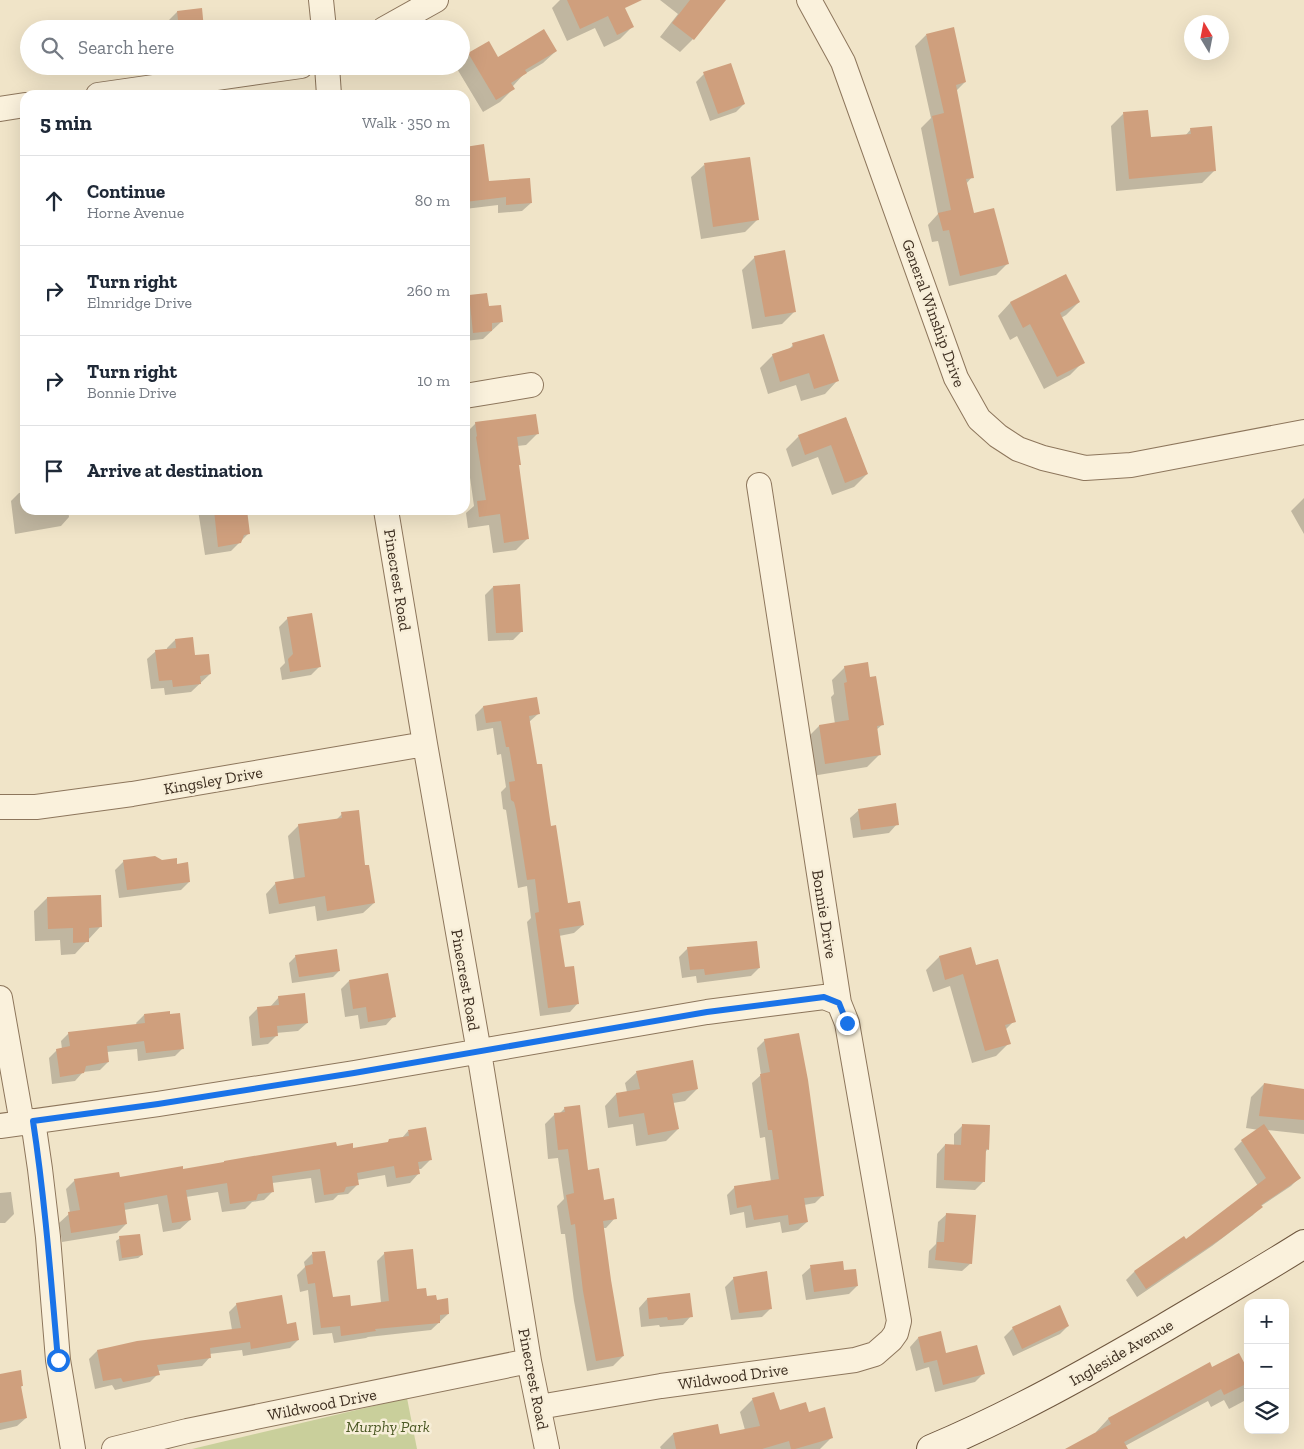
<!DOCTYPE html>
<html lang="en">
<head>
<meta charset="utf-8">
<style>
  body { margin:0; font-family:"Zilla Slab",serif; background:#f2f2f3; color:#1f2937 }
  .controls { position:absolute; right:15px; bottom:15px; display:grid; overflow:hidden; border-radius:10px; box-shadow:0 5px 20px #0002 }
  .controls button { width:45px; height:45px; display:grid; place-items:center; padding:0; border:0; border-bottom:1px solid #e0e1e3; background:#fff; color:#1f2937; font:25px sans-serif }
  .compass { position:absolute; left:1184px; top:15px; width:45px; height:45px; border-radius:50%; background:#fff; box-shadow:0 5px 20px #0002; rotate:350deg }
  .stop { position:absolute; width:15px; height:15px; margin:-11px; border:4px solid #1a73e8; border-radius:50%; background:#fff }
  .stop.end { background:#1a73e8; border-color:#fff; box-shadow:0 1px 5px #0008 }
  .list { margin:0; padding:0; list-style:none }
  h2 { display:flex; justify-content:space-between; align-items:center; height:65px; margin:0; padding:0 20px; font-size:21px }
  h2 small { font-size:16px; font-weight:400; color:#747a83 }
  .list li { display:grid; grid-template-columns:32px 1fr auto; gap:15px; align-items:center; box-sizing:border-box; height:90px; padding:0 20px; border-top:1px solid #e0e1e3 }
  .list b { display:block; font-size:19px; white-space:nowrap }
  .list p { margin:0; font-size:16px; white-space:nowrap; color:#747a83 }
  .list em { font-size:16px; font-style:normal; color:#747a83 }
  .icon { flex:none; width:28px; height:28px; fill:none; stroke:currentColor; stroke-width:2; stroke-linecap:round; stroke-linejoin:round }
  .map { position:relative; flex:none; width:1304px; height:1449px; overflow:hidden }
  .search { position:absolute; background:#fff; box-shadow:0 5px 20px #0002; left:20px; top:20px; width:450px; height:55px; display:flex; align-items:center; gap:12px; box-sizing:border-box; padding:0 18px; border-radius:28px; color:#747a83; font-size:19px }
  .panel { position:absolute; background:#fff; box-shadow:0 5px 20px #0002; left:20px; top:90px; width:450px; height:425px; border-radius:15px }
  .map>svg:first-child { display:block }
  .green { fill:#c9cf9b }
  .shadow { fill:#0003 }
  .building { fill:#cf9f7d }
  .lines { fill:none; stroke-linecap:round; stroke-linejoin:round }
  .street-casing { stroke:#8d765c; stroke-width:26 }
  .secondary-casing { stroke:#6f573f; stroke-width:30 }
  .street { stroke:#faf1dc; stroke-width:24 }
  .secondary { stroke:#faf1dc; stroke-width:28 }
  .route { stroke:#1a73e8; stroke-width:6 }
  .labels { text-anchor:middle; stroke-width:5; stroke-linejoin:round; paint-order:stroke }
  .street-label { font-size:16px; fill:#3d2e20; stroke:#f7eed8 }
  .park-label { font-size:16px; font-style:italic; fill:#4d5a26; stroke:#f7eed8 }
</style>
</head>
<body>
<div class="map">
<svg width="1304" height="1449" viewBox="0 0 1304 1449">
  <rect width="100%" height="100%" fill="#f0e4c8"/>
  <!-- green -->
  <path class="green" d="M407,1398L417,1449H192Z"/>
  <!-- shadow -->
  <path class="shadow" d="M560,0H621L632,27L620,39L604,47L595,28L567,41L552,8Z
    M660,0H724L693,39L680,52L660,37L678,14Z
    M200,9L202,29H170L169,20L177,12Z
    M926,35L965,82L956,91L972,177L966,184L973,214L1007,264L996,275L949,286L938,241L932,242L928,225L938,214L921,128L931,118L915,46Z
    M556,51L543,63L523,75L513,86V89L500,102L483,112L456,67L461,66V62L469,54L498,58Z
    M704,74L744,104L736,112L710,121L696,82Z
    M1123,114L1149,139L1185,136L1191,129L1215,170L1202,183L1116,191L1111,126Z
    M465,149L488,183L531,203L522,211L498,213V205L465,209Z
    M704,165L758,219L745,232L701,239L691,177Z
    M755,257L795,311L782,324L752,329L742,270Z
    M1065,275L1079,302L1066,315L1061,318L1083,362L1070,375L1044,389L1017,336L1010,340L998,316L1010,303Z
    M470,296L488,308L501,322L483,339L465,341V301Z
    M793,345L837,381L825,394L801,401L796,385L768,394L760,368L773,355L787,351Z
    M846,418L867,474L854,487L832,495L818,457L792,467L786,449L799,436Z
    M476,423L537,434L526,445L517,446V466L527,539L516,550L493,553L489,525L468,528L466,513L474,506L466,449L467,448L465,434Z
    M25,492V510H68L69,517L61,526L15,534L11,501L19,493Z
    M1304,498V534L1291,511Z
    M198,510H245L249,533L231,551L205,555Z
    M493,587L522,631L513,640L488,641L485,595Z
    M288,618L320,666L311,675L282,680L280,668L285,663L279,627Z
    M175,640L194,656L210,674L191,692L165,695L164,688L151,689L147,659L156,651L167,650V648Z
    M845,667L869,678L883,724L876,730L880,754L867,767L812,776L806,739L819,726L835,724L831,697L834,694L832,680Z
    M483,707L538,714L529,722L536,766L567,905L583,925L574,933L559,936L564,969L578,1003L570,1012L540,1016L527,922L531,918L527,886L518,888L506,810L503,809L501,792L506,787L501,754L497,755L493,728L477,731L475,715Z
    M859,810L897,824L889,833L853,838L850,818Z
    M342,814L364,867L374,903L363,913L317,921L315,906L269,914L266,894L276,883L294,880L288,836L299,825L335,821Z
    M124,861L176,865L189,882L181,890L119,898L115,870Z
    M47,898L100,927L75,954L61,955L60,940L35,941L34,911Z
    M688,948L759,968L751,976L697,983L696,976L682,978L679,957Z
    M970,949L975,966L1014,1021L1005,1030L1009,1043L996,1056L972,1063L950,986L933,992L926,970L939,957Z
    M296,956L339,971L333,977L292,983L289,963Z
    M349,981L394,1016L386,1025L360,1029L358,1015L345,1017L341,989Z
    M279,997L307,1023L298,1031L276,1033V1036L268,1044L252,1046L249,1017L258,1008L270,1007Z
    M144,1015L183,1048L175,1056L138,1061L137,1049L107,1052L108,1062L100,1070L83,1072L75,1081L52,1084L49,1058L57,1050L62,1049L61,1041L69,1033L137,1025L136,1023Z
    M765,1040L823,1195L815,1203L804,1205L807,1222L798,1230L782,1233L780,1222L746,1228L744,1212L730,1215L727,1195L735,1187L771,1182L765,1137L760,1138L752,1083L761,1075L757,1048Z
    M637,1072L697,1089L685,1101L673,1103L678,1129L666,1141L636,1146L633,1124L608,1128L605,1106L616,1094L627,1092L625,1083Z
    M1264,1084L1304,1091V1134L1267,1130L1299,1178L1291,1186L1261,1206L1253,1215L1212,1246L1137,1297L1126,1280L1134,1272L1184,1238L1186,1241L1258,1186L1234,1149L1242,1141L1259,1130L1246,1128L1251,1097Z
    M565,1108L587,1171L603,1201L615,1218L606,1228H603L610,1280L623,1356L613,1366L587,1371L574,1301L565,1234H561L557,1206L564,1199L558,1158L548,1159L545,1124L555,1114H559Z
    M963,1125L988,1149L985,1152L984,1181L975,1190L936,1188L937,1154L945,1145L954,1146V1134Z
    M408,1131L430,1160L421,1169H418L419,1173L410,1183L387,1187L385,1175L357,1180V1185L348,1194L338,1195L333,1200L315,1203L311,1178L272,1183L273,1191L264,1200L252,1202L245,1209L222,1212L218,1192L186,1197L190,1220L180,1229L163,1232L158,1204L124,1210L126,1224L117,1233L62,1242L59,1223L70,1213L66,1189L75,1180L119,1178L182,1171L336,1147L352,1149L387,1143L390,1140L402,1138Z
    M11,1192L14,1214L5,1223H0V1193Z
    M947,1214L971,1263L962,1271L928,1268L929,1251L936,1244L938,1222Z
    M120,1238L142,1255L138,1258L119,1261L116,1241Z
    M385,1253L416,1290L426,1297L435,1301L448,1314L431,1330L368,1337L366,1338L334,1343L332,1333L313,1335L308,1290L300,1292L297,1275L305,1267L304,1262L312,1254L332,1299L350,1308L381,1303L377,1261Z
    M811,1267L843,1272L857,1286L849,1294L806,1300L802,1275Z
    M734,1278L771,1308L762,1317L731,1320L725,1287Z
    M647,1299L691,1316L683,1325L660,1327L659,1325L641,1327L639,1308Z
    M237,1304L286,1325L298,1340L290,1348L243,1356L242,1350L209,1354L210,1357L202,1366L158,1371V1374L150,1382L115,1390L112,1385L95,1389L89,1359L97,1351L232,1330L229,1312Z
    M1068,1326L1060,1334L1013,1356L1004,1337L1013,1328Z
    M918,1338L946,1354L983,1374L975,1382L935,1392L929,1367L916,1371L910,1347Z
    M1212,1369L1248,1372V1396L1244,1401L1229,1409L1224,1400L1211,1407L1208,1401L1125,1446V1449H1067L1097,1433L1096,1432L1108,1419Z
    M0,1375L22,1386L20,1388L26,1418L17,1426L0,1430Z
    M753,1399L779,1411L808,1413L832,1437L820,1449H661L660,1447L673,1434L719,1436L745,1430L740,1412Z"/>
  <!-- building -->
  <path class="building" d="M567,0H642L625,8L634,27L617,35L608,16L580,29Z
    M690,0H726L694,40L672,23Z
    M202,8L204,29H179L177,11Z
    M954,27L966,82L956,85L974,178L966,179L974,213L994,208L1009,264L960,276L949,230L943,231L938,213L951,210L932,116L944,113L926,34Z
    M544,29L557,51L525,70L527,73L511,83L515,89L496,100L468,53L489,41L498,57Z
    M731,63L745,104L718,114L703,72Z
    M1148,110L1151,137L1191,134L1190,128L1212,126L1216,171L1129,179L1123,112Z
    M484,144L489,181L530,178L532,203L506,205V197L465,202V147Z
    M750,157L759,220L713,227L704,163Z
    M785,250L796,312L765,317L754,256Z
    M1066,274L1080,302L1060,313L1085,363L1057,377L1030,324L1023,328L1010,302Z
    M487,293L489,306L501,305L503,322L492,323V331L473,333L469,295Z
    M824,334L839,381L814,389L809,373L780,382L772,354L793,347L792,343Z
    M536,414L539,434L517,437L521,465H519L529,539L504,543L500,514L479,517L477,501L486,500L476,437L477,436L475,422Z
    M846,417L868,474L845,483L831,445L805,455L798,435Z
    M214,510H247L250,534L244,535L241,543L218,547Z
    M520,584L523,632L496,633L493,586Z
    M312,613L321,667L290,672L288,659L293,654L287,617Z
    M193,637L195,655L209,654L211,674L200,676L201,684L173,687L172,680L159,681L155,650L176,648L175,639Z
    M868,662L870,677L876,676L884,725L877,726L881,755L825,764L819,725L849,720L844,683L847,682L844,666Z
    M537,697L540,714L529,716L537,764H542L551,826L556,825L568,903L580,901L584,925L559,929L565,967L574,966L579,1004L548,1008L535,913L539,912L535,879L527,880L516,810L514,802L511,800L509,782L515,781L509,747H506L501,721L486,723L483,706Z
    M896,803L899,825L861,830L858,809Z
    M359,810L365,865H369L375,903L327,911L325,896L279,904L275,882L305,877L298,824L342,818L341,812Z
    M155,856L162,860L177,858V864L188,862L190,882L127,890L123,860Z
    M101,895L102,927L89,928V942L73,943V928L48,929L47,897Z
    M757,941L760,968L705,975L704,969L690,970L687,947Z
    M971,947L976,965L998,959L1016,1022L1005,1025L1011,1044L985,1051L963,974L945,980L939,956Z
    M337,949L340,971L299,977L295,955Z
    M388,973L396,1017L368,1022L366,1007L353,1009L349,980Z
    M305,993L308,1023L277,1026L278,1036L260,1038L257,1007L279,1005L278,996Z
    M170,1011V1014L180,1013L184,1049L146,1053L144,1041L107,1046L109,1062L86,1066L84,1073L60,1077L56,1049L70,1046L68,1032L145,1023L144,1014Z
    M799,1033L808,1080L824,1196L804,1198L808,1222L789,1225L788,1215L754,1220L751,1205L737,1208L734,1186L779,1179L772,1130H768L760,1074L770,1072L764,1039Z
    M693,1060L698,1089L672,1094L679,1129L648,1135L644,1113L619,1117L616,1093L640,1089L636,1071Z
    M1264,1083L1304,1089V1120L1259,1116Z
    M580,1105L588,1170L599,1168L604,1200L614,1198L617,1219L603,1221L611,1280L624,1356L596,1361L583,1291L575,1224L571,1225L566,1195L574,1193L568,1149L558,1150L554,1113L565,1112L564,1107Z
    M962,1124L990,1125L989,1150L986,1149L985,1182L944,1180L945,1144L961,1145Z
    M1264,1124L1301,1178L1261,1205L1263,1207L1222,1238L1146,1289L1134,1271L1184,1236L1186,1239L1266,1178L1241,1140Z
    M426,1127L432,1160L418,1162L420,1174L396,1178L394,1166L357,1173L359,1185L346,1187L344,1192L324,1195L320,1169L272,1176L274,1192L258,1194L256,1200L230,1204L227,1183L186,1190L191,1220L172,1223L167,1195L124,1203L127,1224L71,1233L68,1212L80,1210L74,1179L119,1172L120,1177L183,1166V1169L224,1162V1161L336,1142L337,1146L353,1143V1148L388,1142L389,1139L409,1136L408,1130Z
    M946,1213L976,1215L972,1264L935,1260L937,1242H944Z
    M140,1234L143,1255L122,1258L119,1236Z
    M413,1249L417,1289L426,1288L427,1296L436,1295L437,1300L448,1298L449,1314L440,1315V1323L375,1329L376,1331L341,1336L340,1326L321,1328L315,1283L308,1284L305,1266L313,1264L312,1252L325,1251L333,1297L350,1295L351,1306L389,1301L384,1252Z
    M843,1261L844,1270L856,1269L858,1286L814,1292L810,1265Z
    M767,1271L772,1309L739,1313L733,1277Z
    M690,1293L693,1317L668,1320L667,1317L649,1319L647,1298Z
    M282,1295L287,1324L296,1322L299,1340L251,1349L250,1342L210,1348L211,1358L157,1365L160,1375L123,1382L121,1378L103,1381L97,1350L137,1341L241,1328L236,1303Z
    M1060,1305L1069,1326L1022,1349L1012,1327Z
    M941,1331L946,1353L977,1345L985,1374L943,1385L937,1360L924,1363L918,1337Z
    M1239,1353L1248,1370V1383L1224,1395L1221,1389L1124,1442L1128,1449H1065L1111,1424L1108,1418L1210,1362L1212,1367Z
    M21,1370L23,1386H21L27,1418L0,1423V1374Z
    M774,1392L780,1410L806,1402L809,1412L825,1407L833,1438L795,1449H791L789,1441L762,1449H676L673,1433L718,1424L720,1434L760,1426L752,1398Z"/>
  <g class="lines">
    <!-- street casing -->
    <g class="street-casing">
      <path id="street" d="M321,0L324,29
        M809,0L843,62L956,378L979,419L998,436L1018,449L1043,458L1085,468L1131,465L1304,432
        M384,29L436,0
        M327,66L329,95
        M98,95L301,66
        M0,109L25,105
        M465,396L531,385
        M386,510L425,744L479,1052L529,1361L547,1449
        M0,807H36L132,794L425,744
        M0,998L22,1123
        M33,1121L40,1169L48,1237L58,1360L73,1449
        M0,1126L158,1104L354,1073L707,1012L824,997L839,1003
        M539,1407L661,1386L855,1360L875,1354L891,1340L896,1333L899,1321L847,1023L839,1003L759,485
        M114,1449L187,1431L529,1361"/>
    </g>
    <!-- secondary casing -->
    <g class="secondary-casing">
      <path id="secondary" d="M931,1449C1012,1415 1088,1372 1164,1328C1211,1300 1258,1273 1304,1244"/>
    </g>
    <!-- street -->
    <use href="#street" class="street"/>
    <!-- secondary -->
    <use href="#secondary" class="secondary"/>
  </g>
  <g class="lines">
    <!-- route -->
    <path class="route" d="M58,1360C51,1280 45,1200 33,1121L158,1104L354,1073L707,1012L824,997L839,1003L847,1023"/>
  </g>
  <g class="labels">
    <!-- street labels -->
    <g class="street-label">
      <text transform="translate(934 313) rotate(70)" y="6">General Winship Drive</text>
      <text transform="translate(398 580) rotate(81)" y="6">Pinecrest Road</text>
      <text transform="translate(213 780) rotate(-10)" y="6">Kingsley Drive</text>
      <text transform="translate(825 914) rotate(81)" y="6">Bonnie Drive</text>
      <text transform="translate(466 980) rotate(80)" y="6">Pinecrest Road</text>
      <text transform="translate(1121 1352) rotate(-30)" y="6">Ingleside Avenue</text>
      <text transform="translate(733 1376) rotate(-8)" y="6">Wildwood Drive</text>
      <text transform="translate(534 1379) rotate(79)" y="6">Pinecrest Road</text>
      <text transform="translate(322 1404) rotate(-11)" y="6">Wildwood Drive</text>
    </g>
    <!-- park labels -->
    <g class="park-label">
      <text x="388" y="1432">Murphy Park</text>
    </g>
  </g>
</svg>
<div class="controls">
<button>+</button>
<button>−</button>
<button><svg class="icon" aria-label="layers" viewBox="0 0 24 24"><path d="M12 4l9 5-9 5-9-5zM3 14l9 5 9-5"/></svg></button>
</div>
<svg class="compass" viewBox="-18 -18 36 36"><path d="M0-13l5 13h-10z" fill="#e53935"/><path d="M0 13l5-13h-10z" fill="#747a83"/></svg>
<div class="stop" style="left:58px;top:1360px"></div>
<div class="stop end" style="left:847px;top:1023px"></div>
<div class="search"><svg class="icon" aria-label="search" viewBox="0 0 24 24"><circle cx="10" cy="10" r="6"/><path d="M15 15l6 6"/></svg>Search here</div>
<section class="panel">
<h2>5 min<small>Walk · 350 m</small></h2>
<ul class="list">
<li><svg class="icon" aria-label="ahead" viewBox="0 0 24 24"><path d="M12 20V5M6 11l6-6 6 6"/></svg><div><b>Continue</b><p>Horne Avenue</p></div><em>80 m</em></li>
<li><svg class="icon" aria-label="right" viewBox="0 0 24 24"><path d="M7 20v-9h11M14 6l5 5-5 5"/></svg><div><b>Turn right</b><p>Elmridge Drive</p></div><em>260 m</em></li>
<li><svg class="icon" aria-label="right" viewBox="0 0 24 24"><path d="M7 20v-9h11M14 6l5 5-5 5"/></svg><div><b>Turn right</b><p>Bonnie Drive</p></div><em>10 m</em></li>
<li><svg class="icon" aria-label="arrive" viewBox="0 0 24 24"><path d="M6 21V4h12l-3 4 3 4H6"/></svg><div><b>Arrive at destination</b></div></li>
</ul>
</section>
</div>
</body>
</html>
